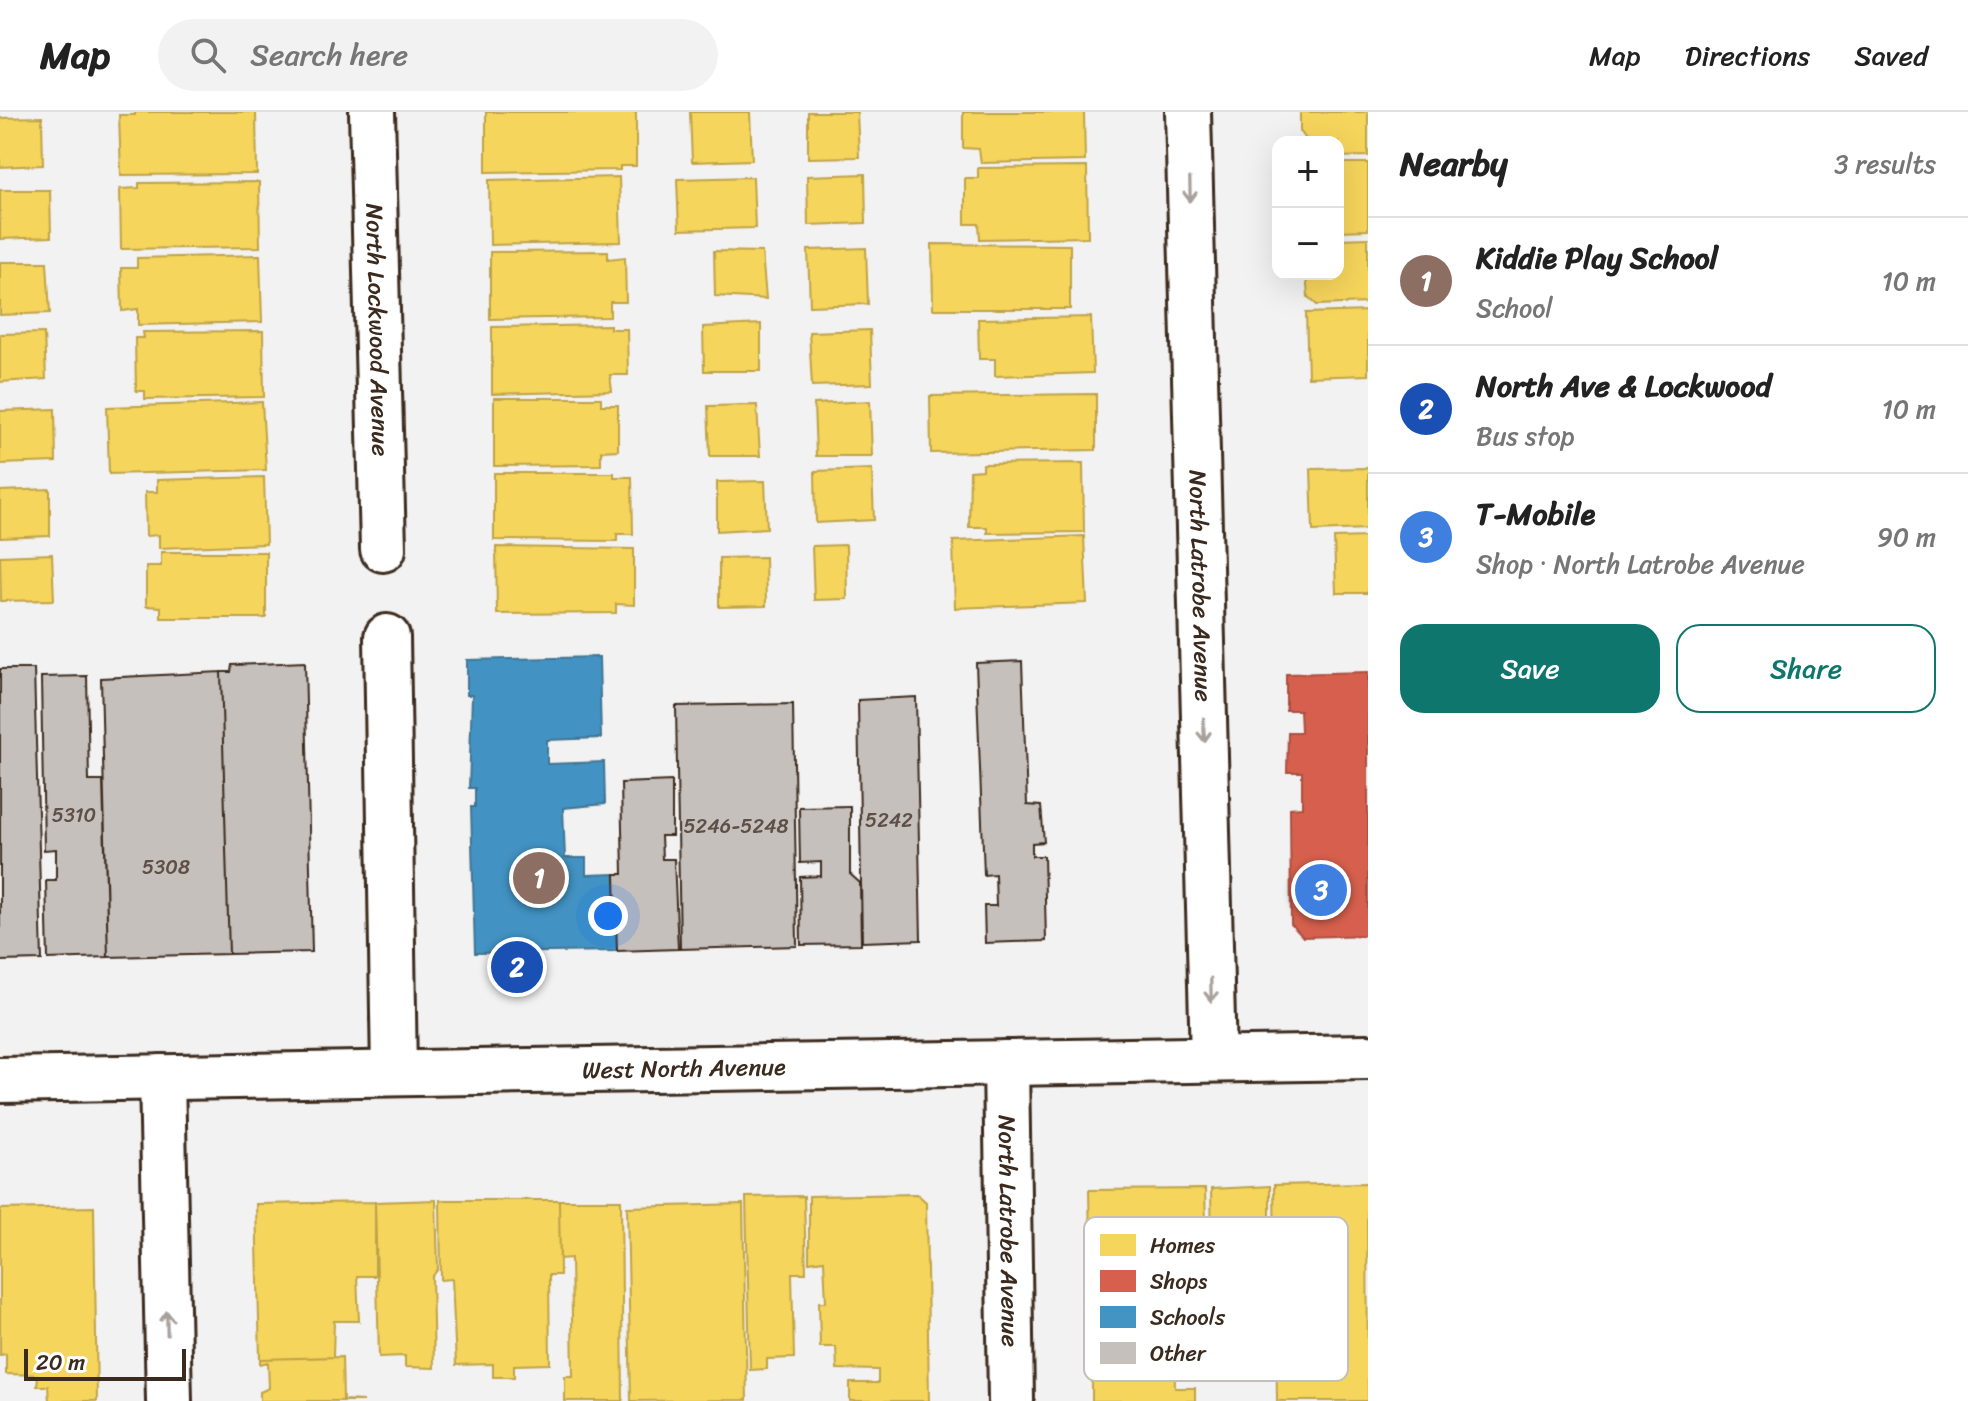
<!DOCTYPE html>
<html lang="en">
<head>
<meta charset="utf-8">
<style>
  body { margin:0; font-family:Sriracha,sans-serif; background:#f2f2f2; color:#222 }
  .controls { position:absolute; right:24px; top:24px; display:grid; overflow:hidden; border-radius:16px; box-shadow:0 8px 32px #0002 }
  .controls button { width:72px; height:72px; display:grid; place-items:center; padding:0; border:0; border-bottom:2px solid #e0e0e0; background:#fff; color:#222; font:40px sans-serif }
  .scale { position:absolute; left:24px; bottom:20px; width:162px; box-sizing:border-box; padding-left:8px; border:4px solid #3b2a1e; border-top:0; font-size:22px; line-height:28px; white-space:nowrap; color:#3b2a1e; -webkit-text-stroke:6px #fff; paint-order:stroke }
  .you { position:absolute; left:608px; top:804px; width:28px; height:28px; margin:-20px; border:6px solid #fff; border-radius:50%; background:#1a73e8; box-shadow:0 0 0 12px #1a73e833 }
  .badge { display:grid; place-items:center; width:52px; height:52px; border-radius:50%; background:#0f766e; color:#fff; font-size:26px; font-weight:700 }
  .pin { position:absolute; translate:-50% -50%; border:4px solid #fff; box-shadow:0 2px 8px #0006 }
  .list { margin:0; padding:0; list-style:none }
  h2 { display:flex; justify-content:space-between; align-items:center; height:104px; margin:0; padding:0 32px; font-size:34px }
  h2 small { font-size:26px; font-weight:400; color:#767676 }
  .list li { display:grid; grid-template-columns:52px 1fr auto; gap:24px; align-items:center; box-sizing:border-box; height:128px; padding:0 32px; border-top:2px solid #e0e0e0 }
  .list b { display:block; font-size:30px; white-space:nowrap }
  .list p { margin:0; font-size:26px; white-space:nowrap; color:#767676 }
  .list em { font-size:26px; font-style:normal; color:#767676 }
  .actions { display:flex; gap:16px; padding:24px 32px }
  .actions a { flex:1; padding:18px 0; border:2px solid #0f766e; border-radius:24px; text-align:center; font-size:28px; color:#0f766e }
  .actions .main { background:#0f766e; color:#fff }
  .icon { flex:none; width:44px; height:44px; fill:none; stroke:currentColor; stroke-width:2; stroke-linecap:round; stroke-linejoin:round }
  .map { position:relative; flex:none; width:1368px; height:1289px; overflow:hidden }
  header { display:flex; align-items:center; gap:48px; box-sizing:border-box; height:112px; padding:0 40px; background:#fff; border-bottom:2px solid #e0e0e0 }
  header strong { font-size:38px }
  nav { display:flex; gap:44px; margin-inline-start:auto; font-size:28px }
  .search { width:560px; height:72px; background:#f2f2f2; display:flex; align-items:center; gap:20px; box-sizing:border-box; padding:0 28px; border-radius:44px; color:#767676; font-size:30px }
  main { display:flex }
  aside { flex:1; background:#fff }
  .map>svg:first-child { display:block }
  .homes { fill:#f6d55c; stroke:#bea249; stroke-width:2 }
  .shops { fill:#d6604d; stroke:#a8503f; stroke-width:2 }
  .schools { fill:#4393c3; stroke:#417492; stroke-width:2 }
  .building { fill:#c6c0bd; stroke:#3b2a1e; stroke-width:2 }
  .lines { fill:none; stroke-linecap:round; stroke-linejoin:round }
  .minor-casing { stroke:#3b2a1e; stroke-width:50 }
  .major-casing { stroke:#3b2a1e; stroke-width:50 }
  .minor { stroke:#fff; stroke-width:44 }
  .major { stroke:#fff; stroke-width:44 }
  .oneway { stroke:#a79f9a }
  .labels { text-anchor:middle; stroke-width:8; stroke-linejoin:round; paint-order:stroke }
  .number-label { font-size:20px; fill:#5e5046 }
  .street-label { font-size:24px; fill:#3b2a1e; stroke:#fff }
  .key { fill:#fff; stroke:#c4bfbc; stroke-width:2 }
  .key-label { font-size:22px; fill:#3b2a1e }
</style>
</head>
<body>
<header>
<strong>Map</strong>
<div class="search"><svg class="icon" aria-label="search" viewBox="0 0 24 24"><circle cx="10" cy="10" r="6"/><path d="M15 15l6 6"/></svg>Search here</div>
<nav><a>Map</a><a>Directions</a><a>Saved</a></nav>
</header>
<main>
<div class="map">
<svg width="1368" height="1289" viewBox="0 0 1368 1289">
  <rect width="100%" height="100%" fill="#f3f2f2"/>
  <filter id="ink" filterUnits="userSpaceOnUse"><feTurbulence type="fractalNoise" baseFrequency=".0125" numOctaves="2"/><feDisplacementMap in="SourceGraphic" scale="16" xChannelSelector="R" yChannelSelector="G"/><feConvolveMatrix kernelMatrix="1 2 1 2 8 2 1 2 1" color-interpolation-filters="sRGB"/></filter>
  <g filter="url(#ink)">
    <!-- homes -->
    <path class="homes" d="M135,0H256L257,62L121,63L119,3H135Z
      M486,0H636V54H620V58L486,60Z
      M690,0H750L752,48L692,50Z
      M808,0H857L859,45L808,46Z
      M963,0H1084L1085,49L981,51L979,37L963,36Z
      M1300,0H1368V44L1338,45V30H1308L1300,19Z
      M42,5L43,53L0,55V6Z
      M1338,51H1368V118L1338,119Z
      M1087,55L1088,125L980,127L979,112H965V66H978V56Z
      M865,62L866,111L808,113L807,64Z
      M619,65L621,130L490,133L489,68Z
      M753,65L755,116L679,118L677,67Z
      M259,70L260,135L121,137L120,77L139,76V71Z
      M0,78H50L51,125L0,127Z
      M1368,126V191L1317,193L1308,185L1306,162H1338V127Z
      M932,132L1070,133V197H933Z
      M866,136L868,192L810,194L808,138Z
      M608,139V147L625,145L626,190H610V205L490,207V140Z
      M714,139L762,140L766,187L715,184Z
      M260,143L262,210L138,213V197L122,199L121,156H137V146Z
      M0,150H47L50,201L0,203Z
      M1368,199V263L1308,265L1306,201Z
      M1091,205L1093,261L995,264V247H979L978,207Z
      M761,212V259H704L703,215Z
      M610,213V217H627L628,263H610L612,279L492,282V215Z
      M870,218L872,272L812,274L809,220Z
      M263,219L264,285L145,287V279H136L135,226H144L143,220Z
      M44,221L46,267L0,270V222Z
      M1096,282V338L931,341L930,284Z
      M494,286H601V293H618V338L601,339V353L494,354Z
      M870,289L872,344H816L814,292Z
      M262,290L266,358L109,362L107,295Z
      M757,293L760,344H710L708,294Z
      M55,297L56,350L0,352V299Z
      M1083,351L1084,420L987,421V415H969L970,359L983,358V352Z
      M1368,356V417L1313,419L1311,357Z
      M872,357L874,408L816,411L815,359Z
      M494,361H614V365H632L633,422H617V429L494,428Z
      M264,365L266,432L159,436V423L146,424L145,380H157V368Z
      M765,369L767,416L717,419V370Z
      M50,377V424L0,426V379Z
      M1084,424L1087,491L955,496L953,429Z
      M1368,425V481H1336L1334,426Z
      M846,433L847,487L814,488L812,434Z
      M496,435L634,437V493L616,492V501L497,502Z
      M161,440H266V506H161V495L146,494V454H161Z
      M52,442L54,488L1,489L0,444Z
      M765,445L766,494L719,495V446Z
      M1367,1071L1368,1289H1277L1274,1073Z
      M1270,1074V1143H1247V1167L1269,1168L1271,1242L1214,1243L1211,1077Z
      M1205,1077L1207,1150H1191L1190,1180H1179V1194L1162,1195L1163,1228L1092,1231L1089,1078Z
      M917,1082L926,1090L929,1289H850V1271H878V1258L837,1257L836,1235H820L819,1190H826L824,1148L809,1150V1084Z
      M804,1084L806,1161H792L794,1246L767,1247V1257L750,1258L746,1085Z
      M436,1088L438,1157L432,1165L434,1256L405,1255V1244L379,1245L375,1090Z
      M440,1088H559L560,1163H549L550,1252L514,1253V1265H493V1252L456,1253L452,1167L441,1168Z
      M559,1088H621L623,1289H565V1264H573L571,1146L560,1147Z
      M375,1090V1164H357L359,1209H334L333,1245L260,1247L256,1092Z
      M743,1092L747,1288L631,1289L627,1095Z
      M94,1095L97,1289H49L48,1274H37L38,1263L6,1262V1242L0,1243V1097Z
      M1174,1234L1175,1276H1195V1289H1092V1265H1102L1101,1237Z
      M342,1245L343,1288L363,1289H260V1280L269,1276L268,1250L260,1252V1247Z"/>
    <!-- shops -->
    <path class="shops" d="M1368,560V823L1303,825L1291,812L1290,696L1302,695V660H1287L1288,620H1301L1300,598H1286V562Z"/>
    <!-- schools -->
    <path class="schools" d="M599,545L601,626L547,628V652L604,650L605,692L563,696L565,746H586V763L615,762L617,839L475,841L471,695H475V676H469L472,583H467V548Z"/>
    <!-- building -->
    <path class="building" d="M1022,549L1027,693L1041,694L1044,730L1032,731V744H1044L1046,829L985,831L984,794H996L995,762L984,763L976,551Z
      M305,550L312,840L229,842L221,560H231L232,553Z
      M0,557H34L42,848L0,849Z
      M221,560L229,842L108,845L101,566Z
      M87,564L89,669H103L108,845L48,847L46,768H56V737L44,738L41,565Z
      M916,585L921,828L862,830L858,588Z
      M793,592L797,834L680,837L676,594Z
      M672,669V724H661L662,747H674L678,837L617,839L615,762H623L621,671Z
      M850,694V762L860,771L861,832L801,833L800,765L821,764V750L800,751L799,695Z"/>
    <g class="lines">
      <!-- minor casing -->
      <g class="minor-casing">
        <g id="minor">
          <path id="s1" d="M372,0L383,437"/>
          <path id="s2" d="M1188,0L1213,947"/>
          <path d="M387,525L394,961"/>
          <path id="s3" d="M1006,951L1011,1289"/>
          <path d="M162,965L169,1289"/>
        </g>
      </g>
      <!-- major casing -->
      <g class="major-casing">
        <g id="major">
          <path id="s4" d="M0,968L1368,945"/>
        </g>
      </g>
      <!-- minor -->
      <use href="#minor" class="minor"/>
      <!-- major -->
      <use href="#major" class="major"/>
    </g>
    <!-- one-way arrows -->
    <defs><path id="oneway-shaft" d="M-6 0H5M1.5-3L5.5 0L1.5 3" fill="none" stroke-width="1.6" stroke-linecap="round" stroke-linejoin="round" transform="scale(2)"/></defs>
    <g class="oneway">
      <use href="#oneway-shaft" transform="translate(1190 78) rotate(89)"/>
      <use href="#oneway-shaft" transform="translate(1204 618) rotate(88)"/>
      <use href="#oneway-shaft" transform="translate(1211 878) rotate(89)"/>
      <use href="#oneway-shaft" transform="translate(167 1211) rotate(-91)"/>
    </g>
  </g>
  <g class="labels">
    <!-- number labels -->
    <g class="number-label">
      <text x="74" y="710">5310</text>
      <text x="889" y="715">5242</text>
      <text x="736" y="721">5246-5248</text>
      <text x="166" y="762">5308</text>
    </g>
    <!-- street labels -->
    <g class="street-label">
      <text dy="8" stroke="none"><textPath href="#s1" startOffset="218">North Lockwood Avenue</textPath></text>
      <text dy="8" stroke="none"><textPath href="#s2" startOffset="474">North Latrobe Avenue</textPath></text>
      <text dy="8" stroke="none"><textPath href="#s4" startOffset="684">West North Avenue</textPath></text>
      <text dy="8" stroke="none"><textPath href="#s3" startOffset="168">North Latrobe Avenue</textPath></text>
    </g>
  </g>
  <!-- legend -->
  <rect x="1084" y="1105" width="264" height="164" rx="12" class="key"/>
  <rect x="1100" y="1122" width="36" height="22" fill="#f6d55c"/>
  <rect x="1100" y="1158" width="36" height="22" fill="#d6604d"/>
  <rect x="1100" y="1194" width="36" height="22" fill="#4393c3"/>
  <rect x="1100" y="1230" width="36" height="22" fill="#c6c0bd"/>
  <g class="key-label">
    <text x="1150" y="1141">Homes</text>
    <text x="1150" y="1177">Shops</text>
    <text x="1150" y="1213">Schools</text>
    <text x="1150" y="1249">Other</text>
  </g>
</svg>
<div class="controls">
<button>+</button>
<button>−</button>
</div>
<div class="scale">20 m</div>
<div class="you"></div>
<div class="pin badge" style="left:539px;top:766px;background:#8d6e63">1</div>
<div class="pin badge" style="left:517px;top:855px;background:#1a4fb4">2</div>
<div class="pin badge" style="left:1321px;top:778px;background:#3f7fe0">3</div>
</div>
<aside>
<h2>Nearby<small>3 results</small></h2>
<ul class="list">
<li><span class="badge" style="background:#8d6e63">1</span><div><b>Kiddie Play School</b><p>School</p></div><em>10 m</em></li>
<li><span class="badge" style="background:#1a4fb4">2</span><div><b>North Ave &amp; Lockwood</b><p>Bus stop</p></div><em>10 m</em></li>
<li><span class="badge" style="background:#3f7fe0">3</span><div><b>T-Mobile</b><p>Shop · North Latrobe Avenue</p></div><em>90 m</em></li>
</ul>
<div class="actions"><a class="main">Save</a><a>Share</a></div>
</aside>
</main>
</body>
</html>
